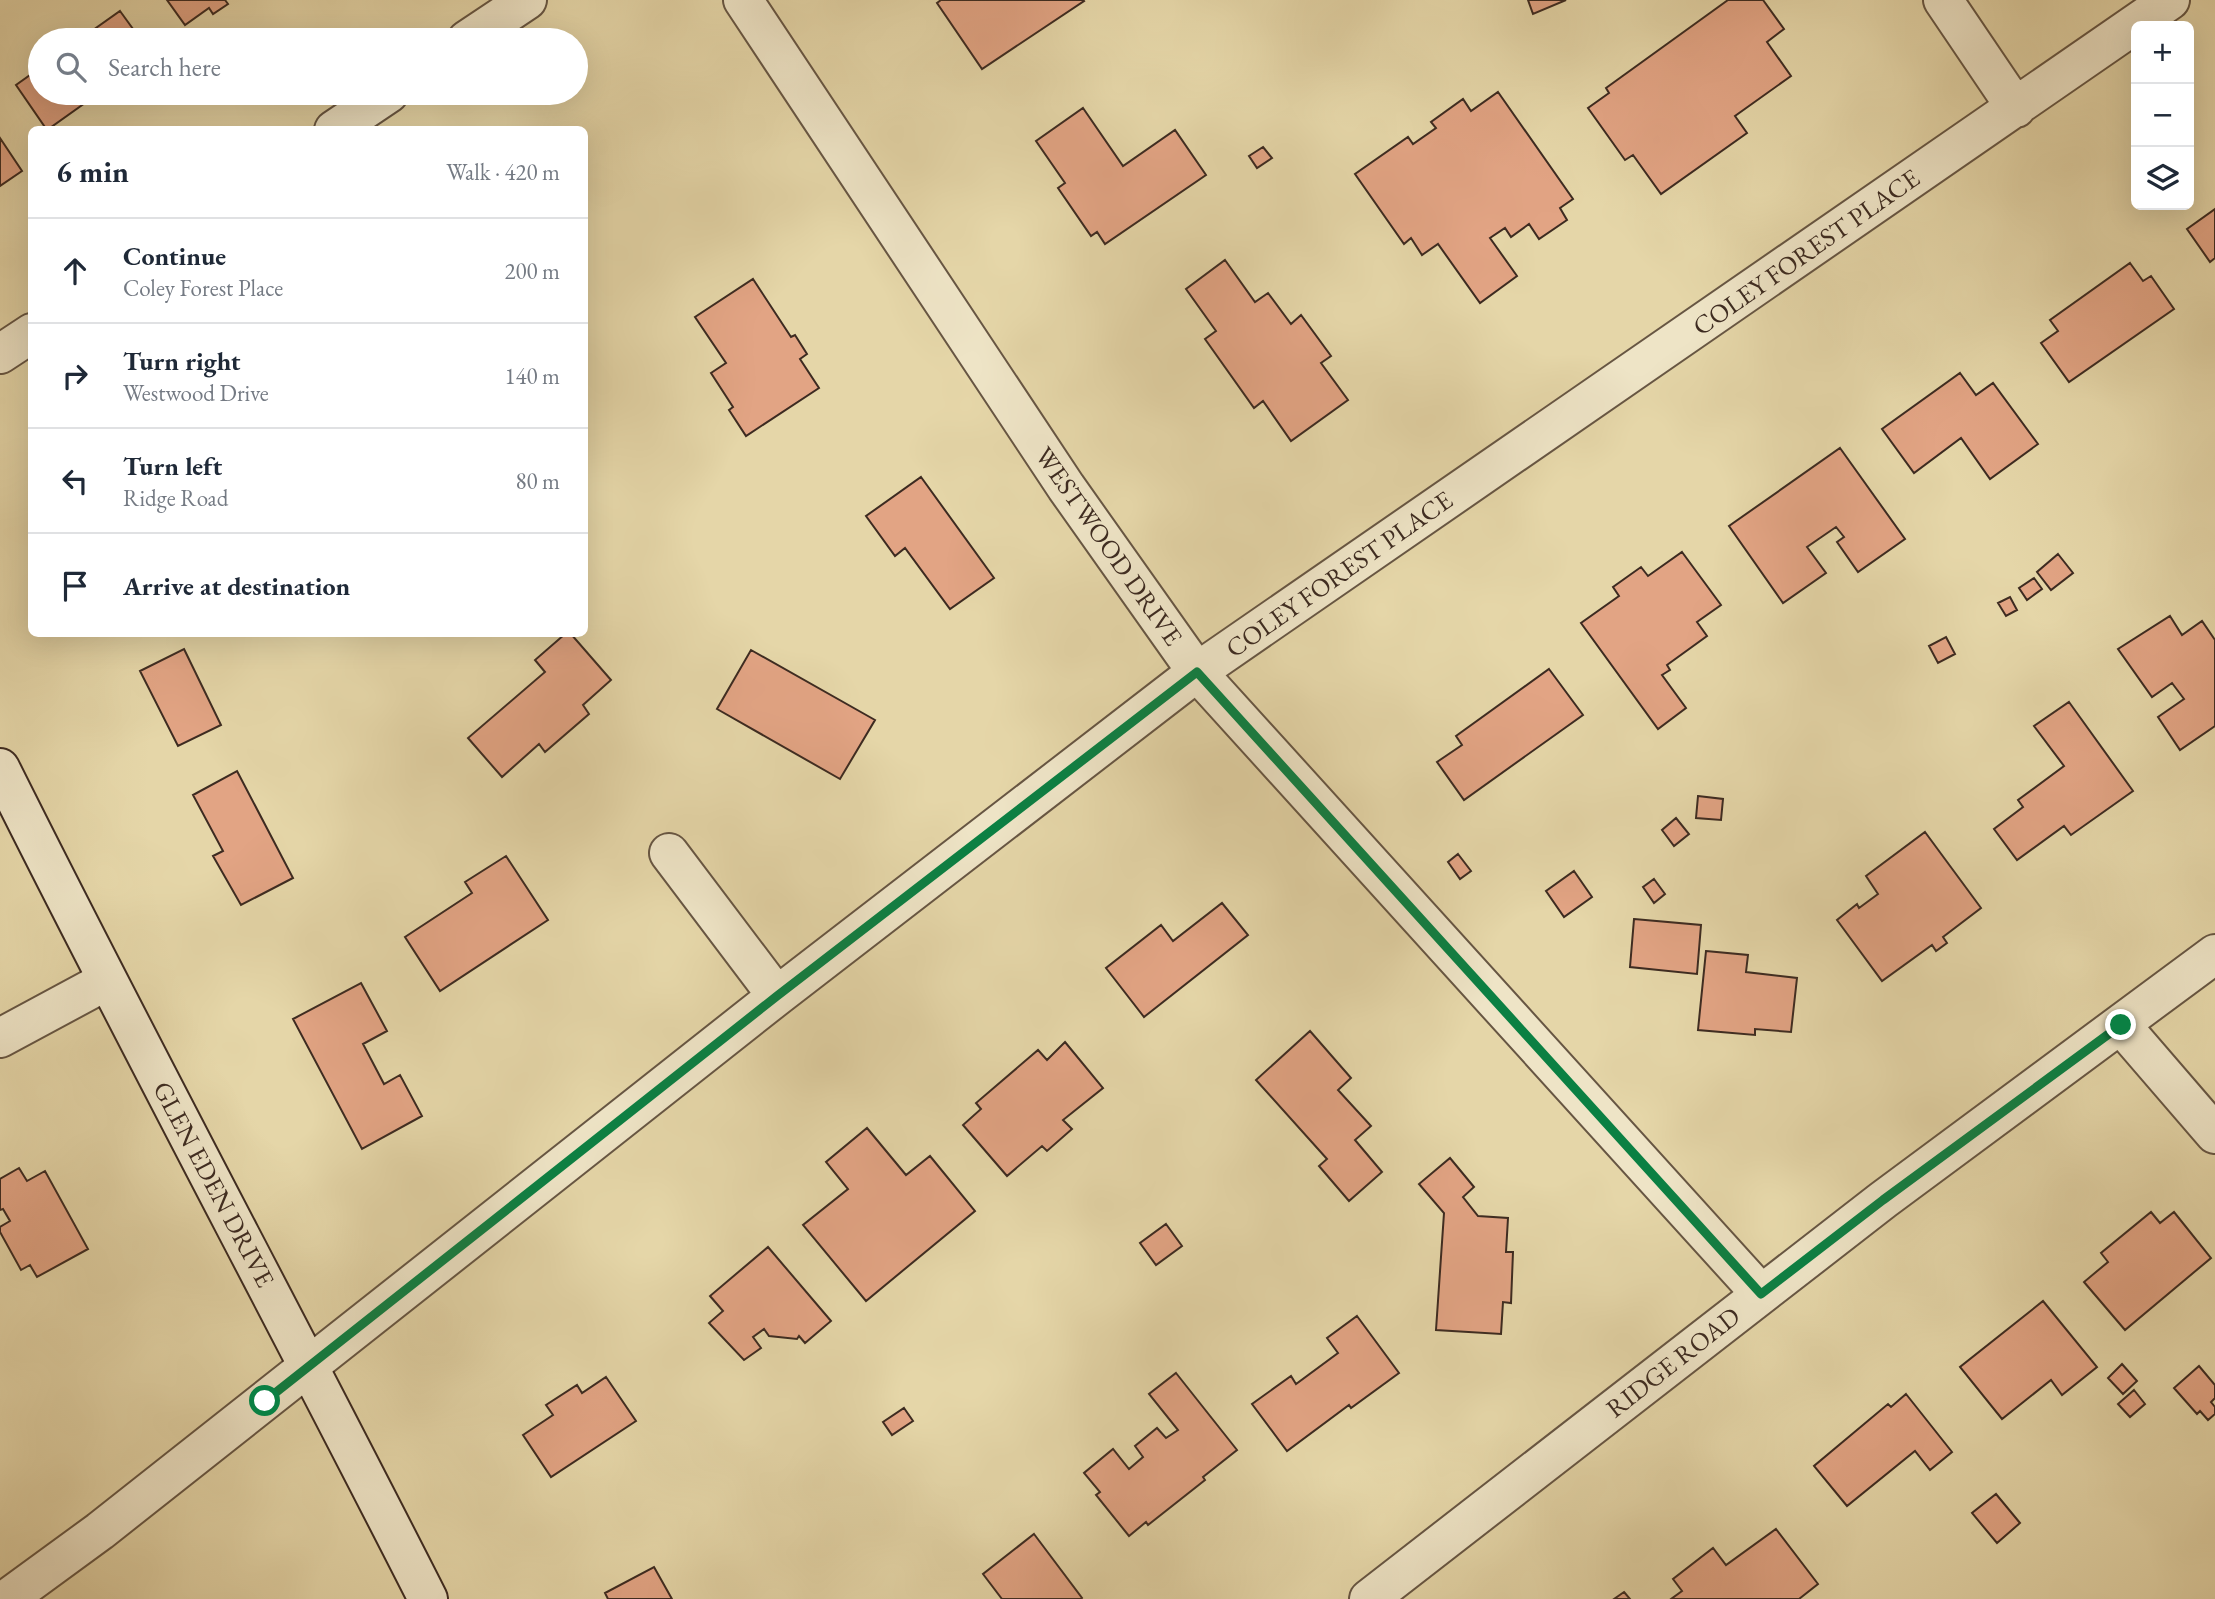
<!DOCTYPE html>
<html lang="en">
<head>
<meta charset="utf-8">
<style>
  body { margin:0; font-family:"EB Garamond",serif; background:#f2f2f3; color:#1f2937 }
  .controls { position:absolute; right:21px; top:21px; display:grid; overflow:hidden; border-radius:10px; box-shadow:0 7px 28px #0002 }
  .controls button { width:63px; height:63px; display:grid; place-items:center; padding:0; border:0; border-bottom:2px solid #e0e1e3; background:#fff; color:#1f2937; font:35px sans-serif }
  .stop { position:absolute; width:21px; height:21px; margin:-16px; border:5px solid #0b8043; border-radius:50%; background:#fff }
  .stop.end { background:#0b8043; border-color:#fff; box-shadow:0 2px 7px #0008 }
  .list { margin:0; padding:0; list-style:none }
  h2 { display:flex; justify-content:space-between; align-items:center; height:91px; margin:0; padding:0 28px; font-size:30px }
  h2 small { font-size:23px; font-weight:400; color:#747a83 }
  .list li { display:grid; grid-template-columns:46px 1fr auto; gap:21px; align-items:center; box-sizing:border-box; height:105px; padding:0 28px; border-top:2px solid #e0e1e3 }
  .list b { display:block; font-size:26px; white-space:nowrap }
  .list p { margin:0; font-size:23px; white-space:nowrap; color:#747a83 }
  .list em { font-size:23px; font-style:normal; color:#747a83 }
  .icon { flex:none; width:38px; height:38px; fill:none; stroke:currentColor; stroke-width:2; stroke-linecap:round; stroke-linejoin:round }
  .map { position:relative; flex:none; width:2215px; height:1599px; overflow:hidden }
  .search { position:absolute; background:#fff; box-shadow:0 7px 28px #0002; left:28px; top:28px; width:560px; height:77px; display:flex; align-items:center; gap:18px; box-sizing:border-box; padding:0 24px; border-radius:38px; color:#747a83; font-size:26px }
  .panel { position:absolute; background:#fff; box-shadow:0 7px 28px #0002; left:28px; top:126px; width:560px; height:511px; border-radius:10px }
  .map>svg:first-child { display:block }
  .building { fill:#e2a484; stroke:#3d2b21; stroke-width:2 }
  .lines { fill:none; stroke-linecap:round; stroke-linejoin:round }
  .minor-casing { stroke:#675643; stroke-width:42 }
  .tertiary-casing { stroke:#675643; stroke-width:42 }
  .secondary-casing { stroke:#3d2b21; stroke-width:42 }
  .minor { stroke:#eee4c6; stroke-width:38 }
  .tertiary { stroke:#eee4c6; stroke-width:38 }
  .secondary { stroke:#eee4c6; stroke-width:38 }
  .route { stroke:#0b8043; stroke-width:9 }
  .labels { text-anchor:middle; stroke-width:5; stroke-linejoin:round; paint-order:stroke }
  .street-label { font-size:26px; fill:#3d2b21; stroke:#eee4c6 }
</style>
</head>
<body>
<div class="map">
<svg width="2215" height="1599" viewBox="0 0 2215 1599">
  <rect width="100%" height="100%" fill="#e5d6a8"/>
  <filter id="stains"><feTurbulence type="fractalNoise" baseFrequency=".00286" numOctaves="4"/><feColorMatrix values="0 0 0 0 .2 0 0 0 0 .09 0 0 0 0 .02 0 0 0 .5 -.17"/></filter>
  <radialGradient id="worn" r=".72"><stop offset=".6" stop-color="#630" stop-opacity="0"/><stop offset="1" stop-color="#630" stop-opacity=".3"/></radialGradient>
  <!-- building -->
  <path class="building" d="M167,0H225L228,4L213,14L209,8L185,25Z
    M941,0H1083L1084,1L982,69L937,3Z
    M1528,0H1566L1533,14Z
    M1728,0H1763L1784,29L1767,42L1791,76L1735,116L1747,133L1661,194L1633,155L1625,160L1588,108L1609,93L1606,88Z
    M120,11L141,40H79Z
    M40,68V93H99L47,130L16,85Z
    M1498,92L1573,199L1560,208L1567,220L1539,239L1529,224L1511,237L1505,228L1490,238L1517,276L1480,303L1438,244L1422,255L1411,238L1404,244L1355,174L1408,137L1413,144L1436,128L1431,122L1463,99L1471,111Z
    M1083,108L1123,166L1175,130L1206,175L1105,244L1097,232L1091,236L1058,188L1065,183L1036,141Z
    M0,138L22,171L0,186Z
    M1263,147L1272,158L1257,168L1249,156Z
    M2215,209V258L2210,262L2187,229Z
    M1225,260L1255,302L1268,293L1291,324L1301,315L1331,356L1321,363L1348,400L1291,441L1263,401L1254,408L1205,339L1216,331L1186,289Z
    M2130,263L2143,281L2151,276L2174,309L2069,382L2041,343L2058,331L2050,320Z
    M753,279L791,337L795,335L807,354L800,359L819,388L746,436L729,410L733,407L711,373L726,363L695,317Z
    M1960,373L1976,395L1993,383L2038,444L1990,479L1961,438L1914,473L1882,429Z
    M1840,448L1905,539L1858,572L1837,542L1844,537L1836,527L1807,547L1826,573L1783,603L1729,526Z
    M921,477L994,578L950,609L905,548L895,556L866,516Z
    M1682,552L1721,605L1697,622L1707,636L1667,665L1670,670L1662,675L1686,708L1658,729L1581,623L1619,596L1613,587L1641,567L1648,576Z
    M2058,554L2073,573L2051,590L2037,572Z
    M2034,578L2042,589L2027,600L2019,588Z
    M2010,597L2017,610L2006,616L1998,603Z
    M2170,616L2182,635L2202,621L2215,640V726L2180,750L2158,717L2184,699L2172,683L2152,697L2118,649Z
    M565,634H571L611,680L583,705L589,714L545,752L539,744L502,777L468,738L545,672L535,660Z
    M1946,637L1955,654L1938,663L1929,646Z
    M184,649L221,725L178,746L140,671Z
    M751,650L875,720L840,779L717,709Z
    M1549,669L1583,715L1464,800L1437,762L1462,745L1456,736Z
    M2069,702L2133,791L2071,835L2064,826L2017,860L1994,829L2023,807L2018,800L2064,766L2034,726Z
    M237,771L293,878L241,905L213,856L223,851L193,795Z
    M1698,796L1723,799L1721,820L1696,818Z
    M1676,818L1689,834L1674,846L1662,830Z
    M1925,832L1981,908L1943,937L1947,943L1936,951L1932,945L1882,981L1837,920L1857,904L1859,908L1878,894L1866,876Z
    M1458,854L1471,871L1460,879L1448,862Z
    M506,856L548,920L440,991L405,937L472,893L465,882Z
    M1574,871L1592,897L1564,917L1546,891Z
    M1654,879L1665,894L1654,903L1643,887Z
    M1222,903L1248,935L1144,1017L1106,968L1161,925L1173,941Z
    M1634,919L1701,925L1697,974L1630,967Z
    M1706,951L1748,955L1746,972L1797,978L1791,1032L1755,1029V1035L1698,1030Z
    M361,983L387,1031L363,1044L384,1084L400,1075L422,1116L362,1149L293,1019Z
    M1310,1031L1351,1078L1338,1090L1371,1126L1355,1140L1382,1172L1349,1201L1319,1166L1327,1159L1256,1080Z
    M1065,1042L1103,1088L1063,1120L1072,1129L1047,1151L1042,1146L1007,1176L963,1125L981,1109L976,1103L1038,1050L1047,1060Z
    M867,1128L906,1175L930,1156L975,1211L866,1301L803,1225L848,1189L826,1162Z
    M1450,1158L1474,1187L1463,1197L1478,1216L1508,1218L1506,1252H1513L1511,1303L1503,1302L1501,1334L1436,1330L1444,1213L1419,1184Z
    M19,1168L27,1181L45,1171L88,1249L37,1277L30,1265L21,1270L0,1232V1227L10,1221L3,1209L0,1210V1179Z
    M2151,1212L2160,1223L2174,1212L2211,1258L2125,1330L2084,1282L2108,1262L2101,1253Z
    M1166,1224L1182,1246L1156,1265L1140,1243Z
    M768,1247L831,1321L805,1343L799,1336L797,1339L769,1336L764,1329L753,1337L761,1348L744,1360L709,1323L723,1311L710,1296Z
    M2043,1301L2097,1367L2062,1395L2051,1380L2002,1419L1960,1367Z
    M1357,1316L1399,1373L1351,1408L1349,1405L1287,1451L1252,1404L1291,1376L1296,1384L1338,1353L1327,1338Z
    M2122,1364L2137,1381L2123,1394L2108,1378Z
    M2199,1366L2215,1385V1398L2211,1402L2215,1407V1414L2208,1420L2200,1411L2197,1414L2174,1388Z
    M1176,1373L1237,1450L1203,1477L1205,1480L1148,1525L1146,1522L1129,1536L1096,1495L1100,1492L1084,1473L1113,1449L1129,1469L1143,1457L1135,1446L1157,1428L1166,1438L1178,1430L1149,1394Z
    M606,1377L636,1421L551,1477L523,1435L553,1415L546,1405L577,1385L582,1393Z
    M2134,1390L2145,1404L2130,1417L2118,1404Z
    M1906,1394L1952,1452L1930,1470L1915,1451L1847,1506L1814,1466L1888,1404L1891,1407Z
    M904,1408L913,1421L892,1435L883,1422Z
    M1996,1494L2020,1523L1997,1543L1972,1513Z
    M1776,1529L1818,1584L1799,1599H1671L1682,1591L1673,1579L1713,1548L1726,1565Z
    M1034,1534L1082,1598L1081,1599H1002L983,1574Z
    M654,1567L672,1599H608L605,1593Z
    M1624,1592L1630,1599H1614Z"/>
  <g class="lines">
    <!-- minor casing -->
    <g class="minor-casing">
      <path id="minor" d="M743,0L1066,487L1197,672L1761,1294
        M1943,0L2016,108
        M467,40L527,0
        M334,130L389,93
        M0,354L32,333
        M669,853L777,996
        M2121,1025L2215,1134
        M0,1038L106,981
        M7,1599L100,1531L777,996L1197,672L2170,0"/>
    </g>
    <!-- tertiary casing -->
    <g class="tertiary-casing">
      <path id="tertiary" d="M1369,1599L1883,1200L2215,954"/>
    </g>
    <!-- secondary casing -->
    <g class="secondary-casing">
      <path id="secondary" d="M0,768C139,1047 287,1321 428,1599"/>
    </g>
    <!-- minor -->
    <use href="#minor" class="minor"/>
    <!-- tertiary -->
    <use href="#tertiary" class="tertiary"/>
    <!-- secondary -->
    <use href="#secondary" class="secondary"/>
  </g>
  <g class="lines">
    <!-- route -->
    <path class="route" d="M265,1401L777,996L1197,672L1761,1294L1883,1200L2121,1025"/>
  </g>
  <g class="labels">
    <!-- street labels -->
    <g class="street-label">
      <text transform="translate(1806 252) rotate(-35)" y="9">COLEY FOREST PLACE</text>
      <text transform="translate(1109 546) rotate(55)" y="9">WESTWOOD DRIVE</text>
      <text transform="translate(1339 574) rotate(-35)" y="9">COLEY FOREST PLACE</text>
      <text transform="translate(214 1184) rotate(62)" y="9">GLEN EDEN DRIVE</text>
      <text transform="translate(1673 1362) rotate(-38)" y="9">RIDGE ROAD</text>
    </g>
  </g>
  <rect width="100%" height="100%" filter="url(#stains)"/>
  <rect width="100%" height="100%" fill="url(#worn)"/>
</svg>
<div class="controls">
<button>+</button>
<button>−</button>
<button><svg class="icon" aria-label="layers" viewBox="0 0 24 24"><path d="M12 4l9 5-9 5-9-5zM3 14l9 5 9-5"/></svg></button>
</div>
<div class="stop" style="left:265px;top:1401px"></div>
<div class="stop end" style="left:2121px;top:1025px"></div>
<div class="search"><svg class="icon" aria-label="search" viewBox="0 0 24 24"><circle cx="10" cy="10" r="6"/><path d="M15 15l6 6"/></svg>Search here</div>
<section class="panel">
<h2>6 min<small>Walk · 420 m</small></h2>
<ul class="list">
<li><svg class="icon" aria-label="ahead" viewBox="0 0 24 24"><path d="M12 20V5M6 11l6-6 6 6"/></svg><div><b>Continue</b><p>Coley Forest Place</p></div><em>200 m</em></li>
<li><svg class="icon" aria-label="right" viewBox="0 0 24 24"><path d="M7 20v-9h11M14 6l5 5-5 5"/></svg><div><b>Turn right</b><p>Westwood Drive</p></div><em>140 m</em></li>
<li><svg class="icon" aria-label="left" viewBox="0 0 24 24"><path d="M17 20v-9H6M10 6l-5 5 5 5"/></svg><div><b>Turn left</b><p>Ridge Road</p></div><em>80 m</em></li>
<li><svg class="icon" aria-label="arrive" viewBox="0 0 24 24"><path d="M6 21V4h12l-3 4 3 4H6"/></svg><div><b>Arrive at destination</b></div></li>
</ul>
</section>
</div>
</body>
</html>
